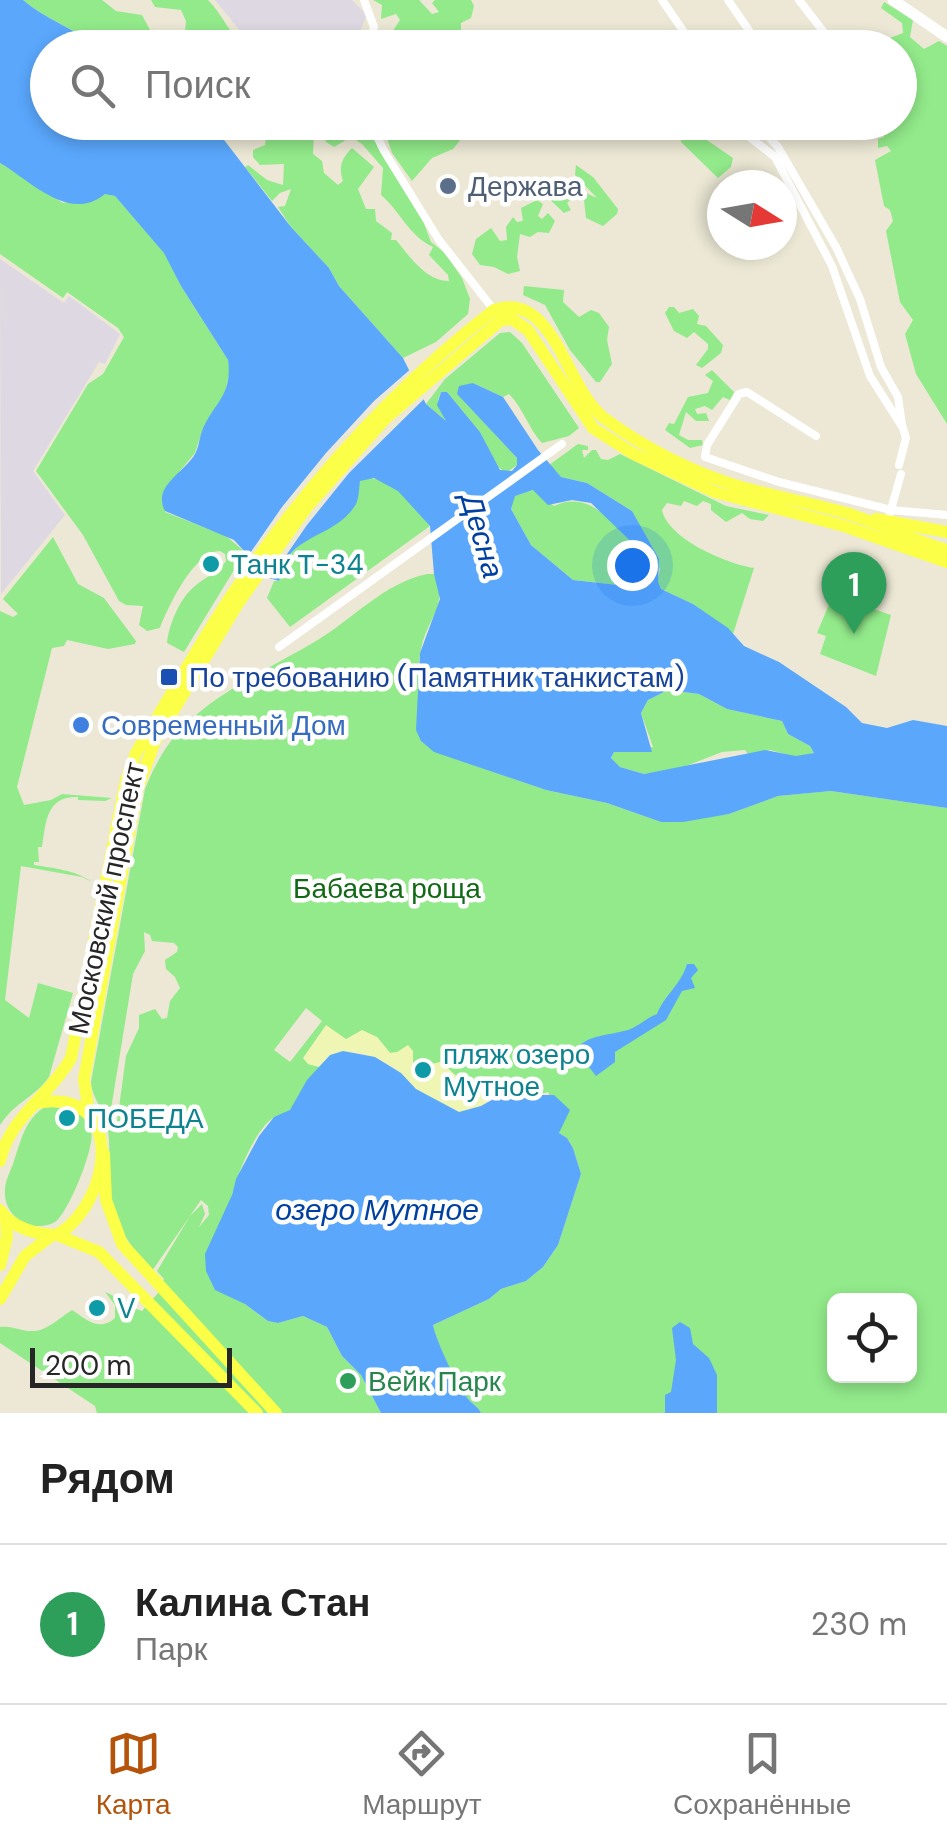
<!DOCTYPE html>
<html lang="ru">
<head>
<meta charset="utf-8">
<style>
  body { margin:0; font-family:"DM Sans",sans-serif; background:#f6f6f6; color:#222 }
  .controls { position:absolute; right:30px; bottom:30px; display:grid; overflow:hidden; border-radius:15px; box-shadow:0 5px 15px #0003 }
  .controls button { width:90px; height:90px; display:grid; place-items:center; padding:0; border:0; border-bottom:2px solid #e0e0e0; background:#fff; color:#222; font:50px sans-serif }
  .compass { position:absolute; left:707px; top:170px; width:90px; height:90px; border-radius:50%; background:#fff; box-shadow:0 5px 15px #0003; rotate:101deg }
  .scale { position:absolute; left:30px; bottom:25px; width:202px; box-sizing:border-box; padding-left:10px; border:5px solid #262626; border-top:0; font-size:28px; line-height:35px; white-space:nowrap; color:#262626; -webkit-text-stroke:8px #fff; paint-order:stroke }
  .you { position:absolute; left:632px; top:565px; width:35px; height:35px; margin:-25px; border:8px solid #fff; border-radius:50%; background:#1a73e8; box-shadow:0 0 0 15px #1a73e833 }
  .badge { display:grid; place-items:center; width:65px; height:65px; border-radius:50%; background:#b45309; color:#fff; font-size:32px; font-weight:700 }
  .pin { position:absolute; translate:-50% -82px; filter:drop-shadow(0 2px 5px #0008) }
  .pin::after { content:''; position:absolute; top:52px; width:35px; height:30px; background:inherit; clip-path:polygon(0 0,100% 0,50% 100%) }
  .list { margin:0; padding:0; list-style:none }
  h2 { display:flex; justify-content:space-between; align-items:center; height:130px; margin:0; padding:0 40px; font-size:42px }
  h2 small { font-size:32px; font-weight:400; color:#767676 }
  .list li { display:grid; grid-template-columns:65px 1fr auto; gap:30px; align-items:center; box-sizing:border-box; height:160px; padding:0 40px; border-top:2px solid #e0e0e0 }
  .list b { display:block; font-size:38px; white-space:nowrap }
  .list p { margin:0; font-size:32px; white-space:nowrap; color:#767676 }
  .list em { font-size:32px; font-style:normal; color:#767676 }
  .icon { flex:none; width:55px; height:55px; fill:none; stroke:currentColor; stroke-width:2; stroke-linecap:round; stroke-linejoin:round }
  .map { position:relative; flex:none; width:947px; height:1413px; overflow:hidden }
  .search { position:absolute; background:#fff; box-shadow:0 5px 15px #0003; left:30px; right:30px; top:30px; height:110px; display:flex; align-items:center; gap:25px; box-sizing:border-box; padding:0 35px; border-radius:55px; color:#767676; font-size:38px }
  .sheet { height:290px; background:#fff }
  nav { display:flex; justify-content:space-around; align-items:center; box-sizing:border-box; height:140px; border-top:2px solid #e0e0e0; background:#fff; font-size:28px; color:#767676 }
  nav a { display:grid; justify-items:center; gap:5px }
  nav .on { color:#b45309 }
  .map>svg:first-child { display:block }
  .industrial { fill:#ddd8e2 }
  .green { fill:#92ea8a; fill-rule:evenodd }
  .sand { fill:#eff6b3 }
  .water { fill:#5aa7fc; fill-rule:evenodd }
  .pier { fill:#ece8d5 }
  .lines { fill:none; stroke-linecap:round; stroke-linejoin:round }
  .minor { stroke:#fff; stroke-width:8 }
  .secondary { stroke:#fff; stroke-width:11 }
  .primary { stroke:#fbff47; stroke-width:12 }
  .service-dot { fill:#5c6f8a; stroke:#fff; stroke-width:4 }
  .culture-dot { fill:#0f9aa8; stroke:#fff; stroke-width:4 }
  .transit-dot { fill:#1a4fb4; stroke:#fff; stroke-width:4 }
  .shop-dot { fill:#3f7fe0; stroke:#fff; stroke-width:4 }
  .leisure-dot { fill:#2e9e5b; stroke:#fff; stroke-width:4 }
  .labels { text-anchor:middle; stroke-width:9; stroke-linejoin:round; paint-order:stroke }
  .service-label { font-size:28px; fill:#4e5e75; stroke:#fff; text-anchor:start }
  .culture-label { font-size:28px; fill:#0d838f; stroke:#fff; text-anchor:start }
  .transit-label { font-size:28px; fill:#164399; stroke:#fff; text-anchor:start }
  .shop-label { font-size:28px; fill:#366cbe; stroke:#fff; text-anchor:start }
  .park-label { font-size:28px; fill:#116915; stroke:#fff }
  .street-label { font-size:28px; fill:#262626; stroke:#fff }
  .leisure-label { font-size:28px; fill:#27864d; stroke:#fff; text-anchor:start }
  .water-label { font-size:30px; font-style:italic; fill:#0040a1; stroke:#fff }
</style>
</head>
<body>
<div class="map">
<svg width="947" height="1413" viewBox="0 0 947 1413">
  <rect width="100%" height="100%" fill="#ece8d5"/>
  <!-- industrial -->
  <path class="industrial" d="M215,0H352L367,15L353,47H253Z
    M0,259L64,303L69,296L120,334L105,364L99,362L33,471L65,515L1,594Z"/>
  <!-- green -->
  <path class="green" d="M23,0H102L116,11L142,15L158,45L171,42L177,47H96C74,28 45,19 23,0Z
    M151,0H208C223,15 229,34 245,47H197L185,31L186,21L181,10L155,7Z
    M373,0H419L432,14L439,12L432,3L435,0H471L474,6L471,18L461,23V40L469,47H382L400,20L396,14L381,19L382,5Z
    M884,2L913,20L910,37L924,49L939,41L947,46V424L916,374L905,334L913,320L900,302L886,231L893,221L890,210L884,206L875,160L891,151L887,146L878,148V139L884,137V125L872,123L900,122V48L869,46L903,33L902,23L881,8Z
    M299,123L314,134L313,154L322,161L324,173L338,185L343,181C338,166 342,158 352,148L374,167L358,189L366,209H375L376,221L392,233L391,240H396C410,257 426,281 449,281L448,275L429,255L433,247C409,236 400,211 381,195L383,168L362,144L351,137L334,147L326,142L318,123H366L423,221L431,242L445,253L462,278L470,299L468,314L436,342L403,358L339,286L329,268L291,227L278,207L285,206L291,189L280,193L272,201L245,167L248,165L267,180L283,185L284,164L260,165L253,157V150L265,145L266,136L295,128Z
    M382,123H463L466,133L453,149L432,158L412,181L392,153Z
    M682,123H697L704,138L733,158L731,167L718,178L681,142Z
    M0,163L63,203L105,193L115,196L165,253L181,286L228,360L230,371L224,396L202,431L195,453L179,472L165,512L226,536L245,552L184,652L167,643C169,624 180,598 195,586C205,577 218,573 226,561L225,554L220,551C194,552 169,605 160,628L147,631L139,625L143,606L126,605L119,601L83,535L36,471L88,384L103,374L124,337L118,328L67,292L63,298L0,254Z
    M576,165L593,177L618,209L617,214L603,226L586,218L584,200H570L567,203L571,210L564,213L543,193C561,175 578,190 597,198L575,175Z
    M537,200L543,204L538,216L542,219L548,213L555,221L549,233L538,232L530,237L520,234L517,257L520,271L508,274L494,267L480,265L472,254L476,239L491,228L500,241L507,240L506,227L513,217L517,222L523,221L521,208Z
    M524,286L564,290L563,302L579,317L591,310L599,313L609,327L607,340L612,364L600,382H596L570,350L545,305L523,295Z
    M669,307H674L679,313L693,309L699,316L697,324L706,326L723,345L721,353L702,368L696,365L708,349V344L694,332L687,338L674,331L665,313Z
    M510,332L522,343L579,428L569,436L542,443C528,428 524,409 509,394L503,397L473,383L462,399L517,458V465L506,473L497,466L480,432L447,392H441L438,400L446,421L426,404L445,379L500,333Z
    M712,370L734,392L730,400L723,397L712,410L705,406L695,409L697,414L706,413L709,421H696L686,412L679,435L688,440H702L703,445L690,448L665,430L669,423L674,424L688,397L708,393L713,381L705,375Z
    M578,444L588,446V450H582L584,458L592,450H596L601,459L608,460L620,454L726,506L769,515L763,521L750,519L742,513L726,522L711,510V504L703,501L697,506L684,501L681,506L667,503L662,510C668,539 727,564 754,568L733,634L693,604L661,589L657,582L660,569L632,511L587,483L561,477L549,465Z
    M365,478C393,476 414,506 430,526L290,627L267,598L274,581H279C283,571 284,560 292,552C323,521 347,535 360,481Z
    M534,490L554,506C594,487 620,533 647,557L648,585L645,588L573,580L531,545L511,509L514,496Z
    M53,537L78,584L104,598L136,641L135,644L108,649L67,640L64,646L52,648L17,787L24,805L51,800L62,794L112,798L105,801L78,800V797C47,796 46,820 42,847H38L39,862H34V865C52,868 76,870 92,882L82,877L21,866L5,1000L29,1018L38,983L73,993L49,1077C35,1097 15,1102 0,1125V611L13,617L18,614L3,599Z
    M427,574H434C447,598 434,613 425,635C413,666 420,708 421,741L434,751L546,790L607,803L661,822L729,814L778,796L831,791L947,808V1413H481C479,1408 474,1405 470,1401C458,1390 436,1342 433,1325L489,1299L501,1289L526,1281L543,1267L558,1245L581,1174L573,1148L567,1138L559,1133L561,1123L548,1092L537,1095L517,1086L491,1099L483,1088L464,1084L441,1062L419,1067L413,1063V1051L390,1053L377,1037L308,1064L320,1067C307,1079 301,1101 288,1112C283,1115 277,1115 273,1118C255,1130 237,1175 232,1195L245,1304L268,1321L278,1323L303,1316L327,1327L342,1356L361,1375L381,1413H97L95,1406L0,1343V1327C13,1325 22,1332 34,1331C46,1331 61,1317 72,1310C87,1320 99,1332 115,1318V1305L105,1292C119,1298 127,1306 142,1311L159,1292L164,1279L157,1271L190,1216L202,1204L205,1214L199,1227L209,1215L208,1206L201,1200L152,1271C132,1249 116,1227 111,1196C107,1173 112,1149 107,1125C104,1109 92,1099 91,1082L145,789C153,769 165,746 180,730C217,691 271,668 316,641C353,619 384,583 427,574ZM144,932L150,935L152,941L174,943L178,947L177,952L165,960L166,969L175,977L180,988L170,1001L167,1018L162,1019L155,1009L139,1015V1028L126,1056L117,1122L111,1109L133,974L145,951ZM306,1008L322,1021L290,1062L274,1050ZM834,1300H910V1376H834Z
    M833,595L891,615L876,676L820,654L826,636L817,633Z
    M668,690L699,694L727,709L782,721L788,734L810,746L814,753L796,757L770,750L748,754L745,750L722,752L681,768L644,774L620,767L611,759L614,752L653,747L641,713L648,700Z
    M46,1106L79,1111C83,1117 89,1124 91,1131C96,1145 68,1214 55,1222C34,1234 5,1218 5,1194C4,1184 9,1174 13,1164C21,1141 24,1120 46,1106Z"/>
  <!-- sand -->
  <path class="sand" d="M326,1025L346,1039L362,1030L377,1037L390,1053L397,1052L408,1045L413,1051V1063L419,1067L441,1062L464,1083L483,1087L491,1099L481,1106L459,1112C445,1103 430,1098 416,1089C409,1085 405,1077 399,1072C375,1054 342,1041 320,1067L308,1064L303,1058Z"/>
  <!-- water -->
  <path class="water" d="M0,0H23C45,19 74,28 96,47L48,48V122L211,123L291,227L329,268L339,286L403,358L426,404L446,421L437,405L441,392H447L480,432L500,470L512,471L517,465V458L457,394L459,386L473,383L503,397L538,450L561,477L587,483L632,511L659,559L658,582L661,589L693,604L728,628L744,646L779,662L846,707L862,723L887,728L913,720L947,726V808L831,791L778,796L729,814L683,822H661L607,803L546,790L434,752L421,741L416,730L420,653L440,599L434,574L430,526L398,491L374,478L360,481C359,488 359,498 356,504C341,530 311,533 292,552C284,560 283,571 279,581L269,578L234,540L165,511C152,486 184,473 195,454C199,447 199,439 202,431C213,403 233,396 228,360L181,286L164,253L115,196L105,194C70,223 32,182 0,163ZM533,490L548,505L572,500L591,503L647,557L648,585L645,588L573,580L531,545L511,509L515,496ZM668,690L699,694L727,709L782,721L788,734L810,746L814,753L796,756L765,750L644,774L620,767L611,758L614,752H652L641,713L648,700Z
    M687,964H694L698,970L691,978L695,988L682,991L666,1020L615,1052V1062L596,1076L589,1067L566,1065C581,1033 598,1038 628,1030C638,1027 646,1018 657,1014C665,994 681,985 687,964Z
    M343,1051L375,1057L401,1073L416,1089L459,1112L481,1106L517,1086L537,1095H554L570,1110L559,1133L567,1138L573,1148L581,1174L558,1245L543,1267L526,1281L501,1289L489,1299L433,1325C436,1341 459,1390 470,1401C474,1405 479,1408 481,1413H381L361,1375L342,1356L327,1327L303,1316L278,1323L268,1321L245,1304L215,1290L206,1271L205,1254L232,1195L236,1179L259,1136L274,1117L290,1110L307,1080L330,1055Z
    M680,1322L690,1328L693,1344L709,1358L717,1375V1413H665V1395L671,1392L676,1360L672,1328Z"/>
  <!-- pier -->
  <path class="pier" d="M413,367L427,396L349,473L307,525L267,583L246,559L282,507L326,453L374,401Z"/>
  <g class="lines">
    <!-- minor -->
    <path class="minor" d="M364,0L374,27L367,48
      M662,0L695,48
      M728,0L761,48
      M799,0L836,48
      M370,122L384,151L439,240L494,310
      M738,122L747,135L775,157L832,266L870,376L903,428L906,438L899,465
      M755,122L778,147L836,247L860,299L881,367L898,397L902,425
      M816,436L747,392L739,394L707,445L705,457L779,482L891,510L947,515
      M890,513L901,474
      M279,647L562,444"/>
    <!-- secondary -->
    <path class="secondary" d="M893,0L947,37"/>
    <!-- primary -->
    <path class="primary" d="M876,519L947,532
      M89,1115L84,1079L96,1013L137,790L155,741L239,602L307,507L385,419L501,320L512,319L528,330L593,428L632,453L715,492L844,526L947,562
      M104,1154L106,1200L122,1244L276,1413
      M0,1161C10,1116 50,1096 71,1058L126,780L136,753C168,701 197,647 231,596C304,488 391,390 494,310C554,289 566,390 604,418C644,448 694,473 741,487C776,497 811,503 846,513C880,524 912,540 947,550
      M0,1210C11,1227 36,1235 57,1235C113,1202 127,1086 36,1103
      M57,1235L99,1252L257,1413
      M0,1265L7,1237L6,1219
      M0,1299L25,1256L51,1236"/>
  </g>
  <!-- markers -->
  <circle class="service-dot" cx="448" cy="186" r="10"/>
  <g class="culture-dot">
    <circle cx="211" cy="564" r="10"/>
    <circle cx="423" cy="1070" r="10"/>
    <circle cx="67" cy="1118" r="10"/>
    <circle cx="97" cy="1308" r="10"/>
  </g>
  <rect class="transit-dot" x="159" y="667" width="20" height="20" rx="5"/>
  <circle class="shop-dot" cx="81" cy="725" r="10"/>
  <circle class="leisure-dot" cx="348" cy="1381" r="10"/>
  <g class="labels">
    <!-- service labels -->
    <g class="service-label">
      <text x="468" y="196">Держава</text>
    </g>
    <!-- culture labels -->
    <g class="culture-label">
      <text x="231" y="574">Танк Т-34</text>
      <text x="443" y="1064">пляж озеро<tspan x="443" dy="32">Мутное</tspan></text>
      <text x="87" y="1128">ПОБЕДА</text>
      <text x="117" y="1318">V</text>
    </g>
    <!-- transit labels -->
    <g class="transit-label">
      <text x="189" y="687">По требованию (Памятник танкистам)</text>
    </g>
    <!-- shop labels -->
    <g class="shop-label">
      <text x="101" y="735">Современный Дом</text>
    </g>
    <!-- park labels -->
    <g class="park-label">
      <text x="387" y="898">Бабаева роща</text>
    </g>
    <!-- street labels -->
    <g class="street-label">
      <text transform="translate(106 898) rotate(-78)" y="10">Московский проспект</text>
    </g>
    <!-- leisure labels -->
    <g class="leisure-label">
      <text x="368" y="1391">Вейк Парк</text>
    </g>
    <!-- water labels -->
    <g class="water-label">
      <text transform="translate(482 536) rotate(74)" y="10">Десна</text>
      <text x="377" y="1220">озеро Мутное</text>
    </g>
  </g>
</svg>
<div class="controls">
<button><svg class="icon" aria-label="locate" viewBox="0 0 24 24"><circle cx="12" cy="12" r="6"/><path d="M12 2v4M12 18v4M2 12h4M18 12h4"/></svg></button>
</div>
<svg class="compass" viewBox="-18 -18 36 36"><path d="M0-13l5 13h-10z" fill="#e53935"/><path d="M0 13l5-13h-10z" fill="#767676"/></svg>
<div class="scale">200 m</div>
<div class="you"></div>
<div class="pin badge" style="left:854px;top:634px;background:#2e9e5b">1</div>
<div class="search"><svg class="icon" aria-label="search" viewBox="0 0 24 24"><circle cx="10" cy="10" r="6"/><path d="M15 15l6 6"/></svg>Поиск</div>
</div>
<section class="sheet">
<h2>Рядом<small></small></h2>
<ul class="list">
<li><span class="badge" style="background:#2e9e5b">1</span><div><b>Калина Стан</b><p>Парк</p></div><em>230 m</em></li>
</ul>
</section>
<nav>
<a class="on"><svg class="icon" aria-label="map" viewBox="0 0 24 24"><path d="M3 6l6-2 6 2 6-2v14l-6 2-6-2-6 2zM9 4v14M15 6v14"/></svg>Карта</a>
<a><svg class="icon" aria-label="directions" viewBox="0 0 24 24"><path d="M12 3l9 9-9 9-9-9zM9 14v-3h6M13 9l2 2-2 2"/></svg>Маршрут</a>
<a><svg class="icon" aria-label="saved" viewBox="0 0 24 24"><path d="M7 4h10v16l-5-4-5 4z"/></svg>Сохранённые</a>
</nav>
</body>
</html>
